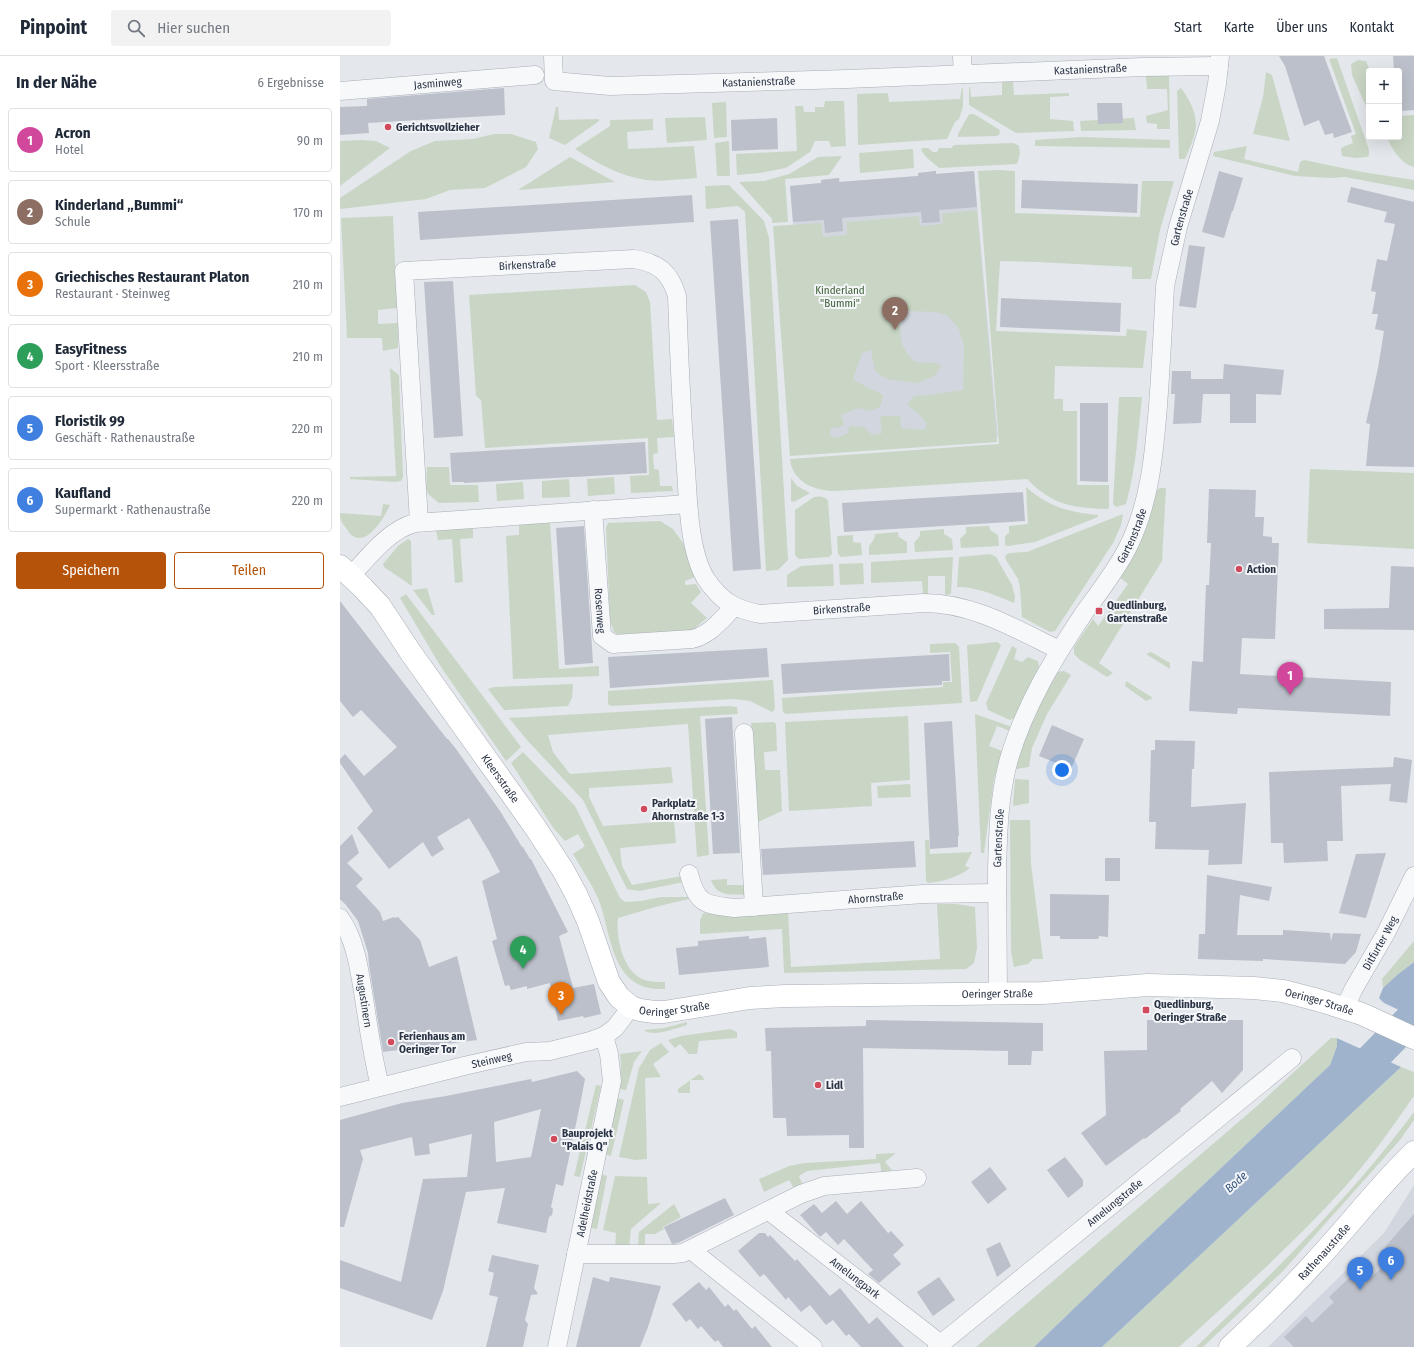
<!DOCTYPE html>
<html lang="de">
<head>
<meta charset="utf-8">
<style>
  body { margin:0; font-family:"Fira Sans Condensed",sans-serif; background:#f2f2f3; color:#1f2937 }
  .controls { position:absolute; right:12px; top:12px; display:grid; overflow:hidden; border-radius:4px; box-shadow:0 4px 16px #0002 }
  .controls button { width:36px; height:36px; display:grid; place-items:center; padding:0; border:0; border-bottom:1px solid #e0e1e3; background:#fff; color:#1f2937; font:20px sans-serif }
  .you { position:absolute; left:722px; top:714px; width:14px; height:14px; margin:-10px; border:3px solid #fff; border-radius:50%; background:#1a73e8; box-shadow:0 0 0 6px #1a73e833 }
  .badge { display:grid; place-items:center; width:26px; height:26px; border-radius:50%; background:#b45309; color:#fff; font-size:13px; font-weight:700 }
  .pin { position:absolute; translate:-50% -33px; filter:drop-shadow(0 1px 2px #0008) }
  .pin::after { content:''; position:absolute; top:21px; width:14px; height:12px; background:inherit; clip-path:polygon(0 0,100% 0,50% 100%) }
  .list { margin:0; padding:0; list-style:none }
  h2 { display:flex; justify-content:space-between; align-items:center; height:52px; margin:0; padding:0 16px; font-size:17px }
  h2 small { font-size:13px; font-weight:400; color:#747a83 }
  .list li { display:grid; grid-template-columns:26px 1fr auto; gap:12px; align-items:center; box-sizing:border-box; height:64px; margin:0 8px 8px; padding:0 8px; border:1px solid #e0e1e3; border-radius:4px }
  .list b { display:block; font-size:15px; white-space:nowrap }
  .list p { margin:0; font-size:13px; white-space:nowrap; color:#747a83 }
  .list em { font-size:13px; font-style:normal; color:#747a83 }
  .actions { display:flex; gap:8px; padding:12px 16px }
  .actions a { flex:1; padding:9px 0; border:1px solid #b45309; border-radius:4px; text-align:center; font-size:14px; color:#b45309 }
  .actions .main { background:#b45309; color:#fff }
  .icon { flex:none; width:22px; height:22px; fill:none; stroke:currentColor; stroke-width:2; stroke-linecap:round; stroke-linejoin:round }
  .map { position:relative; flex:none; width:1074px; height:1291px; overflow:hidden }
  header { display:flex; align-items:center; gap:24px; box-sizing:border-box; height:56px; padding:0 20px; background:#fff; border-bottom:1px solid #e0e1e3 }
  header strong { font-size:19px }
  nav { display:flex; gap:22px; margin-inline-start:auto; font-size:14px }
  .search { width:280px; height:36px; background:#f2f2f3; display:flex; align-items:center; gap:10px; box-sizing:border-box; padding:0 14px; border-radius:4px; color:#747a83; font-size:15px }
  main { display:flex }
  aside { flex:1; background:#fff }
  .map>svg:first-child { display:block }
  .built { fill:#d2d6de }
  .green { fill:#c9d6c5; fill-rule:evenodd }
  .water { fill:#9fb4cc }
  .pier { fill:#e4e7ec }
  .lines { fill:none; stroke-linecap:round; stroke-linejoin:round }
  .river { stroke:#9fb4cc; stroke-width:32 }
  .building { fill:#bbc0ca; fill-rule:evenodd }
  .minor-casing { stroke:#a9aeb7; stroke-width:19 }
  .secondary-casing { stroke:#a9aeb7; stroke-width:23 }
  .minor { stroke:#f7f8fa; stroke-width:18 }
  .secondary { stroke:#fff; stroke-width:22 }
  .poi-dot { fill:#d1495b; stroke:#f4f6f9; stroke-width:1.5 }
  .labels { text-anchor:middle; stroke-width:4; stroke-linejoin:round; paint-order:stroke }
  .street-label { font-size:11px; fill:#2b3445; stroke:#f4f6f9 }
  .poi-label { font-size:11px; font-weight:bold; fill:#2b3445; stroke:#f4f6f9; text-anchor:start }
  .park-label { font-size:11px; fill:#3f6138; stroke:#f4f6f9 }
  .water-label { font-size:12px; font-style:italic; fill:#34527a; stroke:#f4f6f9 }
</style>
</head>
<body>
<header>
<strong>Pinpoint</strong>
<div class="search"><svg class="icon" aria-label="search" viewBox="0 0 24 24"><circle cx="10" cy="10" r="6"/><path d="M15 15l6 6"/></svg>Hier suchen</div>
<nav><a>Start</a><a>Karte</a><a>Über uns</a><a>Kontakt</a></nav>
</header>
<main>
<aside>
<h2>In der Nähe<small>6 Ergebnisse</small></h2>
<ul class="list">
<li><span class="badge" style="background:#d1479c">1</span><div><b>Acron</b><p>Hotel</p></div><em>90 m</em></li>
<li><span class="badge" style="background:#8d6e63">2</span><div><b>Kinderland „Bummi“</b><p>Schule</p></div><em>170 m</em></li>
<li><span class="badge" style="background:#e8710a">3</span><div><b>Griechisches Restaurant Platon</b><p>Restaurant · Steinweg</p></div><em>210 m</em></li>
<li><span class="badge" style="background:#2e9e5b">4</span><div><b>EasyFitness</b><p>Sport · Kleersstraße</p></div><em>210 m</em></li>
<li><span class="badge" style="background:#3f7fe0">5</span><div><b>Floristik 99</b><p>Geschäft · Rathenaustraße</p></div><em>220 m</em></li>
<li><span class="badge" style="background:#3f7fe0">6</span><div><b>Kaufland</b><p>Supermarkt · Rathenaustraße</p></div><em>220 m</em></li>
</ul>
<div class="actions"><a class="main">Speichern</a><a>Teilen</a></div>
</aside>
<div class="map">
<svg width="1074" height="1291" viewBox="0 0 1074 1291">
  <rect width="100%" height="100%" fill="#e4e7ec"/>
  <!-- built -->
  <path class="built" d="M596,115V118L634,115L658,381L472,398L450,130L481,127V124L499,122L500,126L578,120V117Z
    M1074,1129V1291H928L1044,1177Z"/>
  <!-- green -->
  <path class="green" d="M997,2L1029,94V99L1027,101L1016,102L1002,100L1001,93L1003,91L1013,87L1011,80L1016,78L989,3Z
    M1018,4L1026,5L1030,14L1029,15V57L1012,19L1011,8Z
    M926,16L932,19L950,85L913,78L923,41Z
    M806,20H829L830,73H817V68L807,67L806,60L828,54L827,33H807Z
    M673,25L674,39L729,37V40L710,41V63L733,65L734,75L676,77L629,49V31H630L631,41L662,39V26Z
    M622,32H623V50L619,63L615,66L607,83L518,89L517,38L548,37L549,46L620,43Z
    M841,32C850,44 859,61 855,76C853,85 849,94 845,103H839L837,35Z
    M485,45H504L506,90L491,91L489,85H475L470,96L446,112L420,117L397,119L396,98L457,95L455,50H463L464,56H475V51H484Z
    M386,46L387,81L374,82L372,47Z
    M216,51H218L219,64L259,63V65L225,89L209,82Z
    M630,58H634L660,74L659,79L656,80L618,81V78L628,60Z
    M1074,59V111C1061,108 1051,92 1047,81H1059V60Z
    M365,61L367,84L327,87L325,62Z
    M794,62L796,74L741,75L740,65Z
    M313,63V74L287,76L288,93L354,90L357,122C340,123 323,126 306,124C280,120 257,107 235,93L270,70V64Z
    M154,78H171L196,86L198,93L186,111L145,132L110,134L86,143L0,153V142L71,95L95,85L133,83Z
    M742,81L830,84V92L695,90V84Z
    M21,84L36,85L50,92L0,130V85Z
    M389,85L390,120H377L375,87Z
    M674,87L679,90L680,98L677,108L599,112L586,101L581,94L582,92H588L593,96H597L599,92H611L614,89Z
    M907,90L904,103L958,116L960,106L964,104L1022,116L1074,124V134L1005,121L991,122L955,120L873,100L874,96Z
    M573,93L574,112L520,117L519,97Z
    M502,100L489,119L445,123L448,166L432,167V163L399,126L424,125L449,118L478,101Z
    M230,101L275,126L178,134Z
    M659,114L675,115V157L800,161L802,125H834L820,174L811,223H792V211L698,206L660,205L656,275L786,280L787,273L807,275L803,312L715,310L714,343H723V355H737V429H769V451L768,453C733,452 712,449 687,423L495,435C475,435 452,426 450,403L659,388L638,115Z
    M389,129L424,165L429,182L448,504L438,514L426,515L405,156L398,150L366,153L365,130Z
    M637,154L657,386L450,400L433,170L481,167L483,181L507,179V166L579,160L580,170L603,168L602,158ZM568,255L593,256L607,259L619,273L624,290L623,334L590,339L574,340L567,349L580,359L587,368L584,374L561,372L560,360H540L542,377L532,379L524,371L509,370L508,377L497,382L490,379L491,372L501,371L504,368L501,359L518,352L530,355L540,351L543,339L513,324L522,297L531,294L535,315L547,323L578,327L594,320L602,310L595,307L575,306C559,290 562,285 559,265Z
    M53,160L57,252L38,254V268L58,267V292L43,295L42,282H7L1,162Z
    M295,229L306,236L310,246L317,364L332,363L334,381L317,382L318,397L313,398L314,413L319,414L320,430H332L333,435L291,437L290,420L309,419L308,382L145,392L141,344L136,340L129,239Z
    M50,312L59,319L63,421L61,425L55,426L10,423V421L56,420Z
    M779,341H802C798,377 796,413 786,448L776,451L773,448Z
    M87,411H109L110,429H138L139,446L99,447L88,438L86,431Z
    M970,413L1074,417V493L967,487Z
    M274,421L275,438L248,440L247,423Z
    M451,422L457,430L470,437L454,446L451,445Z
    M229,423L230,441L202,442V425Z
    M183,426L184,443L157,445L156,428Z
    M686,431C709,451 728,456 758,459V461L695,486L668,490L665,489V480L669,477V470L688,468Z
    M820,432H826L822,505L759,607L773,617L767,621L740,604L734,598V591L753,563L758,570L788,528L779,521L815,435Z
    M474,441C479,440 485,440 488,445L492,498L489,501L459,503L455,499V454Z
    M43,448L50,449C45,460 28,490 13,480C10,479 8,475 7,473C2,467 0,465 0,457L41,460Z
    M783,458L781,469L773,487L715,575L710,576L682,561L680,532L678,523L666,504L665,500L669,497L687,496Z
    M210,465L219,613L259,610V620L173,623L166,480L179,479V467Z
    M320,465L333,473L343,487L355,521L345,525V529L356,528L361,536L351,547L367,562L354,573L344,576L282,581L274,576L270,564L266,472L268,467Z
    M133,470V482L120,483L123,526L115,527L112,483L98,484L96,475L98,473Z
    M649,470L650,474L658,479L659,490L621,492L620,483L626,477V471Z
    M604,473V478L612,483L613,494L575,496L574,487L580,480V475Z
    M558,476L559,481L567,486V497L529,499V490L534,483L535,478Z
    M513,479V486L521,487L522,499L501,501L498,498L497,480Z
    M68,483L71,485L72,530L44,511L43,508L58,490Z
    M650,498L656,501L672,529L675,541L674,547C655,539 638,531 617,531L619,501Z
    M613,501L611,538L605,539V520H588V538H583L582,525L531,527V506Z
    M523,507L524,528L500,529L499,508Z
    M493,508L494,530L447,531V519L461,510Z
    M87,532L95,559H92L73,534Z
    M66,538L181,691L166,705L101,611L60,542Z
    M657,586L661,589L637,645L630,646L627,589Z
    M615,587L619,591L622,647L446,658L443,656L442,642L603,631V626H612L610,596L590,597V588Z
    M672,590L677,593L674,603L682,606L688,601L698,605L699,611L676,661L670,664L648,654L646,647Z
    M811,596L830,607V613L806,598Z
    M724,615L731,619L707,658L692,692L689,711L676,713L685,680L714,621L717,616Z
    M433,624L435,653L432,656L410,645L395,643L271,650L268,648V635Z
    M786,625L813,642L806,645L785,630Z
    M233,628L232,642L228,650L164,654L148,633L154,631Z
    M388,650L397,651L398,658L360,660L369,799L357,801L348,668L208,679L213,696L230,718L331,711L333,727L249,732V741L263,770L334,765L336,787L280,792L282,810L292,829L342,820L344,826L299,835L287,833L243,744L187,684L169,662Z
    M635,658L672,671L670,675L657,670L649,690L662,695L654,723L644,797H641Z
    M568,660L570,724L531,727L532,750L449,755L445,666Z
    M434,666L436,668L437,695L424,696L425,714H440L442,755L416,767L411,667Z
    M183,696L235,750L280,842L285,846L301,845L321,841H348L349,843L319,850L278,862C276,881 282,911 300,922C307,926 317,926 325,926V933C273,936 272,884 260,847C255,833 241,812 233,798L245,790L238,778L225,785L214,773L171,707Z
    M675,723L689,724V747L673,750Z
    M570,728L571,741L538,742L537,730Z
    M670,764H690L691,808L703,903H693L688,908L674,911L671,896Z
    M585,784H589L590,798L632,796L625,810L630,812C617,822 604,825 588,827L586,825Z
    M387,823V829H405V839C389,838 377,841 371,824Z
    M597,848H616L635,851L637,892L634,907L626,913L444,917L442,873L360,878V864L363,857L395,859L448,856L451,911L600,903Z
    M1074,885V906L1057,919L1043,932L1042,923Z
    M347,966V969C336,972 313,982 304,974L324,972Z
    M390,973L397,976V982L359,985L357,998H349L340,988L335,992L328,984L341,980Z
    M991,982H997V990L990,1009L805,1184L694,1291H636L916,1051Z
    M321,987L329,996L313,1008L321,1021L305,1022L307,1103L295,1104L279,1101L299,1012L310,994Z
    M302,995L294,1006L286,1034L279,1033L281,1009L280,998Z
    M1061,1011L1074,1016V1040L1071,1044C1050,1075 1028,1105 1003,1133C952,1189 895,1240 839,1291H762Z
    M359,1018L363,1021L364,1024H350V1037H338V1033Z
    M256,1029L261,1030L240,1121L234,1120Z
    M277,1042L284,1044L271,1100L265,1098Z
    M1074,1056V1064L1060,1084L942,1216L863,1291H856C933,1217 1010,1142 1074,1056Z
    M556,1097L545,1106L552,1114L542,1118L540,1107L467,1115L459,1120L463,1130L455,1134L449,1124L424,1136L419,1123L449,1110L465,1107L536,1103V1098Z
    M261,1118L267,1120L257,1173L251,1172Z
    M275,1120L307,1121L308,1148L321,1147L291,1173L289,1192H275L276,1177L263,1174Z
    M334,1148L341,1161L323,1171L324,1173L315,1178H305V1192H298L299,1176Z"/>
  <!-- water -->
  <path class="water" d="M1074,906V961L1044,947L1039,942L1043,932L1057,919Z
    M997,982L1061,1011L762,1291H694L805,1184L990,1009L997,990Z"/>
  <!-- pier -->
  <path class="pier" d="M998,980L1062,1009L1063,1011L997,982Z"/>
  <g class="lines">
    <!-- river -->
    <path class="river" d="M1005,1028L1028,1007L1074,960"/>
  </g>
  <!-- building -->
  <path class="building" d="M939,0H984L1012,76L994,82L993,77L985,79L979,64L964,70L945,10Z
    M1053,0H1074V54L1061,55L1059,15H1054Z
    M164,32L165,59L28,67L29,77L0,79V51L27,50V43Z
    M757,47H782L783,67L758,68Z
    M437,62L438,93L392,95L391,64Z
    M596,115V118L634,115L637,151L599,154L600,166L582,167L581,156L502,162L503,175L485,177L484,164L453,166L450,130L481,127V124L499,122V126L578,120V117Z
    M879,115L903,122L893,155H892L884,182L862,176Z
    M682,124L798,128L797,157L681,152Z
    M1011,131L1074,146V411L1026,410L1030,368L1026,367L1038,312L1044,275L1035,273L1038,258H1032L1036,236L1031,235L1037,203L1047,205L1055,168L1044,166L1047,156L1007,146Z
    M352,139L354,166L80,184L78,156Z
    M398,163L421,513L393,515L370,165Z
    M849,189L865,191L856,252L839,250Z
    M113,225L123,380L94,382L84,226Z
    M661,242L781,247L780,276L660,271Z
    M884,308L944,314L941,339L916,338V367H890V338H863L861,367L833,368L835,338H831L832,315H851V323H883Z
    M740,347H768V426L740,425Z
    M305,386L307,417L124,427V426H112L110,397Z
    M869,433L916,434L915,461H924L923,480L932,481V487H939L935,583L902,582L900,618L1051,626L1050,660L898,652L897,658L849,655L852,605L863,606L866,529H869L871,487H867Z
    M683,436L685,465L504,476L502,447Z
    M244,470L253,607L225,609L216,472Z
    M1051,510L1074,511V574L984,573V553L1049,552Z
    M0,545L107,683H108L116,693L160,755L182,791H183L190,803H191L228,876L219,880L233,932L254,928L261,958L244,962L243,960L218,965L210,927L187,933V930L171,934L169,929L165,930L152,885L157,883L142,825L160,816L149,795L129,762L97,781L104,793L92,801L83,786L49,813L17,772L33,755L0,707V703L5,698L24,720L57,691L21,654L13,661L0,645Z
    M427,592L429,621L270,632L268,601Z
    M609,598L610,625H602V629L443,638L441,608Z
    M392,661L400,797L373,798L365,663Z
    M612,665L619,780H618V791L590,793L584,667Z
    M712,669L744,683L731,713L699,700Z
    M815,684L855,685L854,713H852L851,751L906,747L902,808L868,809L869,794L815,793L816,766H809L811,694H815Z
    M1054,701L1072,704L1067,747L1049,745L1051,728L1001,730L1003,785H987L988,805L944,807L943,787H931L929,716L1053,711Z
    M12,778L19,797L7,807L23,823L16,830L40,856L43,865L54,861V862L58,861L80,884L89,911L117,900L137,984L43,996L29,909L28,897L18,865L6,849L1,844H0V790Z
    M574,785L576,811L423,819L421,793Z
    M1046,797L1026,862L999,857L1016,798Z
    M765,802H780V825H765Z
    M867,819L932,831L929,845L900,839L897,879H943V874L990,877L991,885L993,877L1021,878L1016,896L1005,908L923,903V905L858,903L859,878H865Z
    M710,838L769,839L768,881L759,880L758,883H720V880H710Z
    M409,880V883L426,881L429,911L339,919L336,892L358,890V885Z
    M526,964L703,967V995H692L691,1009H668V995L523,992L524,1092H509V1079L447,1080L446,1062H433L431,995H426L425,972L526,970Z
    M807,964H903V1014L882,1037L872,1025L840,1053L841,1055L805,1083L804,1082L766,1110L741,1077L766,1059L764,995L807,994Z
    M237,1015L245,1023L241,1044L223,1130L216,1128L211,1151L213,1153L212,1159L209,1161L206,1177L157,1167L165,1132L126,1136L103,1235L92,1264L0,1232V1204L61,1226L83,1123L127,1121L132,1078L89,1088L90,1098L75,1100L72,1081L20,1094L23,1103L4,1171H0V1064L62,1047L106,1040L191,1023L192,1026ZM201,1053L191,1101L156,1106L154,1066Z
    M725,1101L743,1124V1130L728,1142L707,1114Z
    M650,1111L667,1133L648,1148L631,1126Z
    M385,1142L394,1159L338,1187L332,1188L324,1171Z
    M496,1145L507,1158L521,1145L548,1177L551,1175L564,1189L553,1199L561,1208L539,1227L528,1218L533,1214L504,1183L498,1189L486,1176L480,1181L460,1159L474,1148L482,1157Z
    M1074,1158V1291H954L944,1281L966,1260L972,1267L994,1246L989,1241L1012,1219L1022,1230L1054,1200L1045,1191Z
    M419,1177H425L428,1181L430,1179L455,1205L457,1203L490,1240L500,1232L529,1268L537,1261L564,1291H521L509,1278L506,1280L493,1264L486,1269L470,1249L461,1256L448,1241L446,1244L424,1218L420,1221L398,1195Z
    M660,1186L671,1210L657,1221L646,1193Z
    M152,1199L199,1209L194,1232L198,1238L191,1239L185,1264L188,1268L183,1291H146L158,1241L149,1239L154,1217L148,1215Z
    M253,1221L269,1226L270,1221L321,1230L308,1271L300,1291H236Z
    M599,1221L615,1244L593,1260L577,1236Z
    M359,1226L366,1234L369,1231L385,1251L388,1248L394,1255L396,1253L412,1273L415,1270L432,1291H383L378,1284L375,1286L361,1270L358,1273L350,1263L346,1266L332,1248Z"/>
  <g class="lines">
    <!-- minor casing -->
    <g class="minor-casing">
      <g id="minor">
        <path id="s1" d="M213,0L214,25L270,30L507,23L803,11L879,10"/>
        <path d="M622,0L623,18"/>
        <path id="s2" d="M0,35L195,19"/>
        <path id="s3" d="M253,454L262,580L273,588L352,583C370,579 381,564 394,551"/>
        <path id="s4" d="M79,466L64,215L294,203C318,207 330,216 337,240C339,297 341,355 346,413C348,444 349,496 366,523C381,545 394,553 420,558L584,547C633,547 676,573 719,594"/>
        <path d="M11,520C28,501 50,473 75,467L348,448"/>
        <path d="M404,677L414,851"/>
        <path id="s5" d="M349,818C357,849 366,849 395,852L583,838L657,837"/>
        <path id="s6" d="M0,862C15,883 19,911 23,936C28,967 32,999 40,1030"/>
        <path id="s7" d="M658,937C658,896 657,855 657,814C658,776 659,739 669,703C685,649 714,602 744,557C759,536 776,515 788,491C810,447 814,398 818,350C821,310 823,270 825,230L838,171L870,65L877,28L880,0"/>
        <path id="s8" d="M1005,952L1013,934L1046,877L1074,820"/>
        <path id="s9" d="M0,1041L124,1010L186,996L210,995L250,985L264,980L275,972L291,951"/>
        <path id="s10" d="M429,1155L601,1288"/>
        <path d="M351,1194L473,1291"/>
        <path d="M236,1198H334L343,1197L461,1138L484,1130L577,1122"/>
        <path id="s11" d="M217,1291L272,1025L269,998L264,980"/>
        <path id="s12" d="M597,1291L952,1002"/>
      </g>
    </g>
    <!-- secondary casing -->
    <g class="secondary-casing">
      <g id="secondary">
        <path id="s13" d="M0,510L23,532L40,550L71,597L195,771L223,814L236,838L248,865L269,926L279,941L291,951L300,954L314,956H324L410,942L446,940L703,937L808,929L914,932L943,935L978,944L1022,958L1074,982"/>
        <path id="s14" d="M890,1291C919,1264 947,1237 974,1207C1008,1171 1038,1131 1074,1096"/>
      </g>
    </g>
    <!-- minor -->
    <use href="#minor" class="minor"/>
    <!-- secondary -->
    <use href="#secondary" class="secondary"/>
  </g>
  <!-- markers -->
  <g class="poi-dot">
    <circle cx="48" cy="71" r="4"/>
    <circle cx="899" cy="513" r="4"/>
    <rect x="755" y="551" width="8" height="8" rx="2"/>
    <circle cx="304" cy="753" r="4"/>
    <rect x="802" y="950" width="8" height="8" rx="2"/>
    <circle cx="51" cy="986" r="4"/>
    <circle cx="478" cy="1029" r="4"/>
    <circle cx="214" cy="1083" r="4"/>
  </g>
  <g class="labels">
    <!-- street labels -->
    <g class="street-label">
      <text dy="4" stroke="none"><textPath href="#s1" startOffset="562">Kastanienstraße</textPath></text>
      <text dy="4" stroke="none"><textPath href="#s1" startOffset="230">Kastanienstraße</textPath></text>
      <text dy="4" stroke="none"><textPath href="#s2" startOffset="98">Jasminweg</textPath></text>
      <text dy="4" stroke="none"><textPath href="#s7" startOffset="815">Gartenstraße</textPath></text>
      <text dy="4" stroke="none"><textPath href="#s4" startOffset="375">Birkenstraße</textPath></text>
      <text dy="4" stroke="none"><textPath href="#s7" startOffset="491">Gartenstraße</textPath></text>
      <text dy="4" stroke="none"><textPath href="#s4" startOffset="977">Birkenstraße</textPath></text>
      <text dy="4" stroke="none"><textPath href="#s3" startOffset="101">Rosenweg</textPath></text>
      <text dy="4" stroke="none"><textPath href="#s13" startOffset="267">Kleersstraße</textPath></text>
      <text dy="4" stroke="none"><textPath href="#s7" startOffset="155">Gartenstraße</textPath></text>
      <text dy="4" stroke="none"><textPath href="#s5" startOffset="205">Ahornstraße</textPath></text>
      <text dy="4" stroke="none"><textPath href="#s8" startOffset="74">Ditfurter Weg</textPath></text>
      <text dy="4" stroke="none"><textPath href="#s13" startOffset="901">Oeringer Straße</textPath></text>
      <text dy="4" stroke="none"><textPath href="#s6" startOffset="87">Augustinern</textPath></text>
      <text dy="4" stroke="none"><textPath href="#s13" startOffset="1225">Oeringer Straße</textPath></text>
      <text dy="4" stroke="none"><textPath href="#s13" startOffset="577">Oeringer Straße</textPath></text>
      <text dy="4" stroke="none"><textPath href="#s9" startOffset="156">Steinweg</textPath></text>
      <text dy="4" stroke="none"><textPath href="#s12" startOffset="229">Amelungstraße</textPath></text>
      <text dy="4" stroke="none"><textPath href="#s11" startOffset="147">Adelheidstraße</textPath></text>
      <text dy="4" stroke="none"><textPath href="#s14" startOffset="134">Rathenaustraße</textPath></text>
      <text dy="4" stroke="none"><textPath href="#s10" startOffset="109">Amelungpark</textPath></text>
    </g>
    <!-- poi labels -->
    <g class="poi-label">
      <text x="56" y="75">Gerichtsvollzieher</text>
      <text x="907" y="517">Action</text>
      <text x="767" y="553">Quedlinburg,<tspan x="767" dy="13">Gartenstraße</tspan></text>
      <text x="312" y="751">Parkplatz<tspan x="312" dy="13">Ahornstraße 1-3</tspan></text>
      <text x="814" y="952">Quedlinburg,<tspan x="814" dy="13">Oeringer Straße</tspan></text>
      <text x="59" y="984">Ferienhaus am<tspan x="59" dy="13">Oeringer Tor</tspan></text>
      <text x="486" y="1033">Lidl</text>
      <text x="222" y="1081">Bauprojekt<tspan x="222" dy="13">"Palais Q"</tspan></text>
    </g>
    <!-- park labels -->
    <g class="park-label">
      <text x="500" y="238">Kinderland<tspan x="500" dy="13">"Bummi"</tspan></text>
    </g>
    <!-- water labels -->
    <g class="water-label">
      <text transform="translate(896 1126) rotate(-42)" y="4">Bode</text>
    </g>
  </g>
</svg>
<div class="controls">
<button>+</button>
<button>−</button>
</div>
<div class="you"></div>
<div class="pin badge" style="left:950px;top:639px;background:#d1479c">1</div>
<div class="pin badge" style="left:555px;top:274px;background:#8d6e63">2</div>
<div class="pin badge" style="left:221px;top:959px;background:#e8710a">3</div>
<div class="pin badge" style="left:183px;top:913px;background:#2e9e5b">4</div>
<div class="pin badge" style="left:1020px;top:1234px;background:#3f7fe0">5</div>
<div class="pin badge" style="left:1051px;top:1224px;background:#3f7fe0">6</div>
</div>
</main>
</body>
</html>
